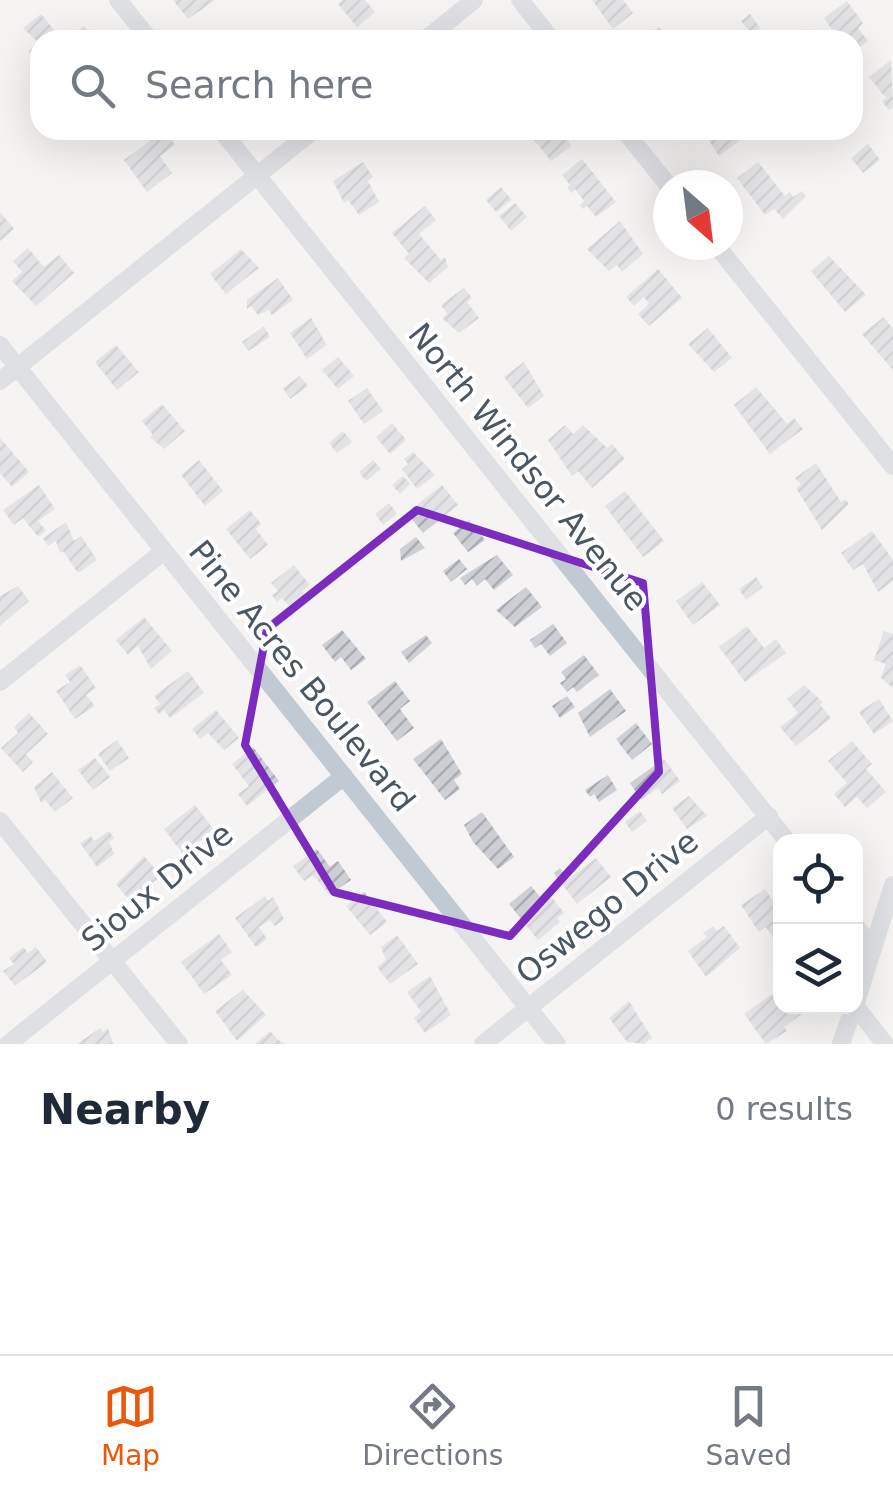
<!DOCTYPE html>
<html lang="en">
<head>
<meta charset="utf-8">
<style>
  body { margin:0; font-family:"DejaVu Sans",sans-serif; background:#f2f2f3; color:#1f2937 }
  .controls { position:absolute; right:30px; bottom:30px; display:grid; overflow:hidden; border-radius:20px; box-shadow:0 10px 40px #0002 }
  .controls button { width:90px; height:90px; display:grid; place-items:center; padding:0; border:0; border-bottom:2px solid #e0e1e3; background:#fff; color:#1f2937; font:50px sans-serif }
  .compass { position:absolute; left:653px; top:170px; width:90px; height:90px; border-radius:50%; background:#fff; box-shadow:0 10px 40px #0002; rotate:152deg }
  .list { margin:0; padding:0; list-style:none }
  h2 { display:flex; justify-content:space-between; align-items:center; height:130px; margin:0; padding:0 40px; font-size:42px }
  h2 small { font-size:32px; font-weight:400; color:#747a83 }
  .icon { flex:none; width:55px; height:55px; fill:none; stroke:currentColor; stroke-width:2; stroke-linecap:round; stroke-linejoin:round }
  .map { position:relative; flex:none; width:893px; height:1044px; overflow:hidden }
  .search { position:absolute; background:#fff; box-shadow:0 10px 40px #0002; left:30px; right:30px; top:30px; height:110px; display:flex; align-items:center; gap:25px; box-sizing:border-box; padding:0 35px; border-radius:30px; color:#747a83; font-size:38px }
  .sheet { height:310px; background:#fff }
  nav { display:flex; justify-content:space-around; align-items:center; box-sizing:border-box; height:140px; border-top:2px solid #e0e1e3; background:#fff; font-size:28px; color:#747a83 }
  nav a { display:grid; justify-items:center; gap:5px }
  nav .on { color:#ea580c }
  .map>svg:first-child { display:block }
  .building { fill:url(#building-hatch) }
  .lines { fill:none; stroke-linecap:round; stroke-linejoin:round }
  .minor { stroke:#c1cad2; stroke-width:18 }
  .marked { fill:none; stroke:#7b2cbf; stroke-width:8; stroke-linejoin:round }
  .labels { text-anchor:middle; stroke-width:8; stroke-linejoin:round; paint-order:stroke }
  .street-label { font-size:32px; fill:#4a5661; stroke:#fff }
</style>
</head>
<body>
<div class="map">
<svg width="893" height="1044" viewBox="0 0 893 1044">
  <defs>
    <pattern id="building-hatch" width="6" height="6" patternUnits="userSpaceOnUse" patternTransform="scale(2.5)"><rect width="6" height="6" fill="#cdcfd5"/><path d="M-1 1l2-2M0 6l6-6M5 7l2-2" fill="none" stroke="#a8abb0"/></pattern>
  </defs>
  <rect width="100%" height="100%" fill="#f5f3f3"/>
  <!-- building -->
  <path class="building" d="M173,0H215L188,19Z
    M343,0H365L375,12L357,27L338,4Z
    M592,0H623L633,13L613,29Z
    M847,1L863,23L858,28L868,41L853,53V40H832L828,35L833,31L824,18Z
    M41,14L62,40H40V66L28,51L39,43L23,28Z
    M750,14L760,28L752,34L741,21Z
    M84,26L96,40H67Z
    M659,27L668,40H642Z
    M891,60L893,107L889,110L882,101L886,98L869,77Z
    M165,130L175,145L160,156L172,173L147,192L124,160Z
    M526,130H562L571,146L551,161Z
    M702,130H744L748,134L719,156Z
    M868,144L880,160L863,173L851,158Z
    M582,159L616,202L596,217L587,206L583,209L580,205L584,201L575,189L571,193L567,188L570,185L562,175Z
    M363,162L373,177L368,181L379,202L359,215L348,200L344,203L333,181Z
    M758,162L785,196L790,192L793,197L802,191L806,196L783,219L774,209L765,215L737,178Z
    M501,187L512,200L496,212L486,200Z
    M515,203L527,217L511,231L499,216Z
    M425,206L436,220L419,234L441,260L445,257L448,267L429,283L404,258L409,254L392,233Z
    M0,212L14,229L0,241Z
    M620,221L643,254L622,272L617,265L609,271L587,249Z
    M28,248L44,267L59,255L74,273L36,306L12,281L22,272L13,261Z
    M241,249L259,268L226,294L210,274Z
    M829,256L866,295L845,312L811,271Z
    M658,269L682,298L649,326L638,314L649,304L644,297L634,306L626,297Z
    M278,278L293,300L272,315L269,310L258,315L251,306L247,309V300Z
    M464,288L472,298L467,302L479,318L459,333L442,318L447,314L441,305Z
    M884,317L893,329V370L862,334Z
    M311,318L327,345L307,359L290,333Z
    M264,326L270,337L248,351L242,342Z
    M708,328L732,358L714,372L688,344Z
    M116,345L139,372L117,390L95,362Z
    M338,357L354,376L338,389L322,370Z
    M524,362L544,396L528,408L504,377Z
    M300,376L308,386L290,399L283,388Z
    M756,387L787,424L794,418L803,429L770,454L734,405Z
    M367,388L383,411L364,424L348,401Z
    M162,404L185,431L164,449L150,437L153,435L142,421Z
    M392,423L406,440L390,454L376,437Z
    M565,425L573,434L583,425L607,448L612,444L625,459L592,488L578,471L572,476L548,440Z
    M343,431L352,442L337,453L329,443Z
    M0,438L29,472L12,487L0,473Z
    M413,452L435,475L417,489L402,469L408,464L404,459Z
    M199,460L223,491L205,506L181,475Z
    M373,460L381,469L366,481L359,472Z
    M816,463L841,502L845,499L849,504L822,530L796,488L801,485L795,478Z
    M403,476L410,484L400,494L392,485Z
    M39,485L55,509L38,521L46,531L38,537L23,518L14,525L3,510Z
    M442,485L458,505L423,533L407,513Z
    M625,491L664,541L643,557L605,506Z
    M389,503L397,514L383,525L375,514Z
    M250,510L261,524L256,529L268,545L250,559L226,529Z
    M469,520L485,540L468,552L453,533Z
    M66,522L74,541L81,536L97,560L78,573L63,551L60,553L56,541L48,546L43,538Z
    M872,531L893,560V581L878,592L863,564L853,570L841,553Z
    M416,537L425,548L401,561L400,549Z
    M497,555L513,575L494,590L485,579L477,586L472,579L465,585L460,578Z
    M459,559L467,569L451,582L443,571Z
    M294,565L310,585L302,591L309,599L294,611L282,598L277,602L272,595L278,591L271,583Z
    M756,577L763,587L746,600L739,589Z
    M702,582L720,605L693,625L676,601Z
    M18,586L29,601L0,626V596Z
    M526,587L542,607L515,627L496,610Z
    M144,617L172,651L151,669L138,646L128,655L116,640Z
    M553,624L567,643L550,656L541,644L535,648L530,640Z
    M747,626L764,648L776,639L786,653L745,682L719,647Z
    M342,630L366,659L351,670L341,657L335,662L322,645Z
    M884,631L893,634V688L881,678L886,664L874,660Z
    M426,635L432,643L409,663L401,652Z
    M584,655L599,675L577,692L573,687L567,692L560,683L566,679L561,672Z
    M80,665L96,688L86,695L95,706L75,719L56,691L70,682L65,675Z
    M188,671L204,693L170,718L164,710L159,714L154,708L160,704L154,696Z
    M395,681L410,701L400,709L414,728L397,741L367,702Z
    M804,685L823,702L820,705L831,718L796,746L780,727L798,713L787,699Z
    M610,689L626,711L590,737L578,713Z
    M567,696L575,707L560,718L552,706Z
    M879,699L893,721L874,734L859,712Z
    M216,710L239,738L224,750L208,733L200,739L192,729Z
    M29,713L48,734L26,754L33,762L23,772L1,748L18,733L14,727Z
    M636,723L652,744L632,760L616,739Z
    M441,739L462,774L454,780L460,789L445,800L413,759Z
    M117,740L129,758L110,771L98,754Z
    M852,741L872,764L866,769L886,792L867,808L857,797L845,807L834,794L847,783L828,761Z
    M253,747L279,781L247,806L238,794L249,786L232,764Z
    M95,758L110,777L93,790L78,770Z
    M664,759L680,781L662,794L658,788L641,800L630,783Z
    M52,772L73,798L55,812L45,800L41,803L34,787Z
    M608,775L617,790L599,802L594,794L590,797L585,790Z
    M689,796L707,816L687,829L672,808Z
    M195,805L214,830L183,854L164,829Z
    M640,811L647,821L632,832L625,822Z
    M482,812L514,857L498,869L473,842L464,825Z
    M109,831L114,838L109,842L114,854L97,867L80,843L91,836L94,841Z
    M317,849L330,867L338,861L351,880L329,895L317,879L312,876L304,881L293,866Z
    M144,856L161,876L130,901L116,884Z
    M596,858L611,877L577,904L554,873L560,868L568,879Z
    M531,886L540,897L547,891L564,913L557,918L560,922L538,940L509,904Z
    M765,889L780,912V948L766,927L759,932L741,905Z
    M364,892L387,922L370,935L346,906Z
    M265,896L268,901L273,897L284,919L275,926L270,920L259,927L267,939L256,947L235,918Z
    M713,926L717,931L724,926L740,948L706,977L688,951L707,937L703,933Z
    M219,934L232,952L221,960L232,975L204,994L181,962Z
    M397,935L418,964L390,984L377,967L386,960L381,947Z
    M23,947L28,953L36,947L47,962L15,986L3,971L14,964L9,958Z
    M430,976L451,1015L425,1033L414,1018L421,1012L407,992Z
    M243,990L266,1015L237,1041L215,1011Z
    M772,994L775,998L780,994V1006H796L802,1014L784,1027L787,1031L766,1044L744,1014Z
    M629,1001L652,1038L644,1044L627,1042L609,1018Z
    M100,1028L103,1032L108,1028L113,1044H77Z
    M270,1031L278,1040L286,1044H255Z"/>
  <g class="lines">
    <!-- minor -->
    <path class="minor" d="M118,0L150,40
      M520,0L552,40
      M425,40L474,0
      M221,130L788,842
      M624,130L668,185
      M716,245L893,466
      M0,345L557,1044
      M0,381L314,130
      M0,682L164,551
      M0,821L179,1044
      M856,927L872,948
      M856,1002L893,885
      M855,1006L885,1044
      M8,1044L344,776
      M483,1044L769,816
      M841,1044L854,1006"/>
  </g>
  <!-- marked area -->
  <path d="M0 0H893V1044H0ZM417,510L643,583L659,772L510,936L334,892L245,745L267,629Z" fill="#f5f3f3" fill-opacity=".55" fill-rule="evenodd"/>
  <path class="marked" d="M417,510L643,583L659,772L510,936L334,892L245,745L267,629Z"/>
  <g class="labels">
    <!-- street labels -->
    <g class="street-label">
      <text transform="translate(528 467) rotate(51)" y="11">North Windsor Avenue</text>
      <text transform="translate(302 676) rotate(51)" y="11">Pine Acres Boulevard</text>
      <text transform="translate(157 887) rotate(-39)" y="11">Sioux Drive</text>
      <text transform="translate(607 907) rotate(-39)" y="11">Oswego Drive</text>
    </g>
  </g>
</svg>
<div class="controls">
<button><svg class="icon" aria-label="locate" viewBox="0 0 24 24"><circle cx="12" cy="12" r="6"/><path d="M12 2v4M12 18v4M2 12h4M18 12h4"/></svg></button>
<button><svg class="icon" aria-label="layers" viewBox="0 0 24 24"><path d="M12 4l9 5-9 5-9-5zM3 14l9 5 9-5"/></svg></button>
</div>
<svg class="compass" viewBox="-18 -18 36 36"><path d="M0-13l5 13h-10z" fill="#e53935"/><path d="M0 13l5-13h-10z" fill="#747a83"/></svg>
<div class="search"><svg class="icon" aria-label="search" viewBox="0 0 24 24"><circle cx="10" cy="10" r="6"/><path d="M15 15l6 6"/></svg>Search here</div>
</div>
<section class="sheet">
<h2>Nearby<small>0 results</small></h2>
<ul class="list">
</ul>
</section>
<nav>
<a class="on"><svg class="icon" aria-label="map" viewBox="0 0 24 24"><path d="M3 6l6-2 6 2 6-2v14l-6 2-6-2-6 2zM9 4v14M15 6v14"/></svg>Map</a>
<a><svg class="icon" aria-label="directions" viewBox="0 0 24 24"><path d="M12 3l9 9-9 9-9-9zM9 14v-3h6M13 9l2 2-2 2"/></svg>Directions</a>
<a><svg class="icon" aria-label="saved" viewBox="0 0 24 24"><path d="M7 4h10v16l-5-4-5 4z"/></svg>Saved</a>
</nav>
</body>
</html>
